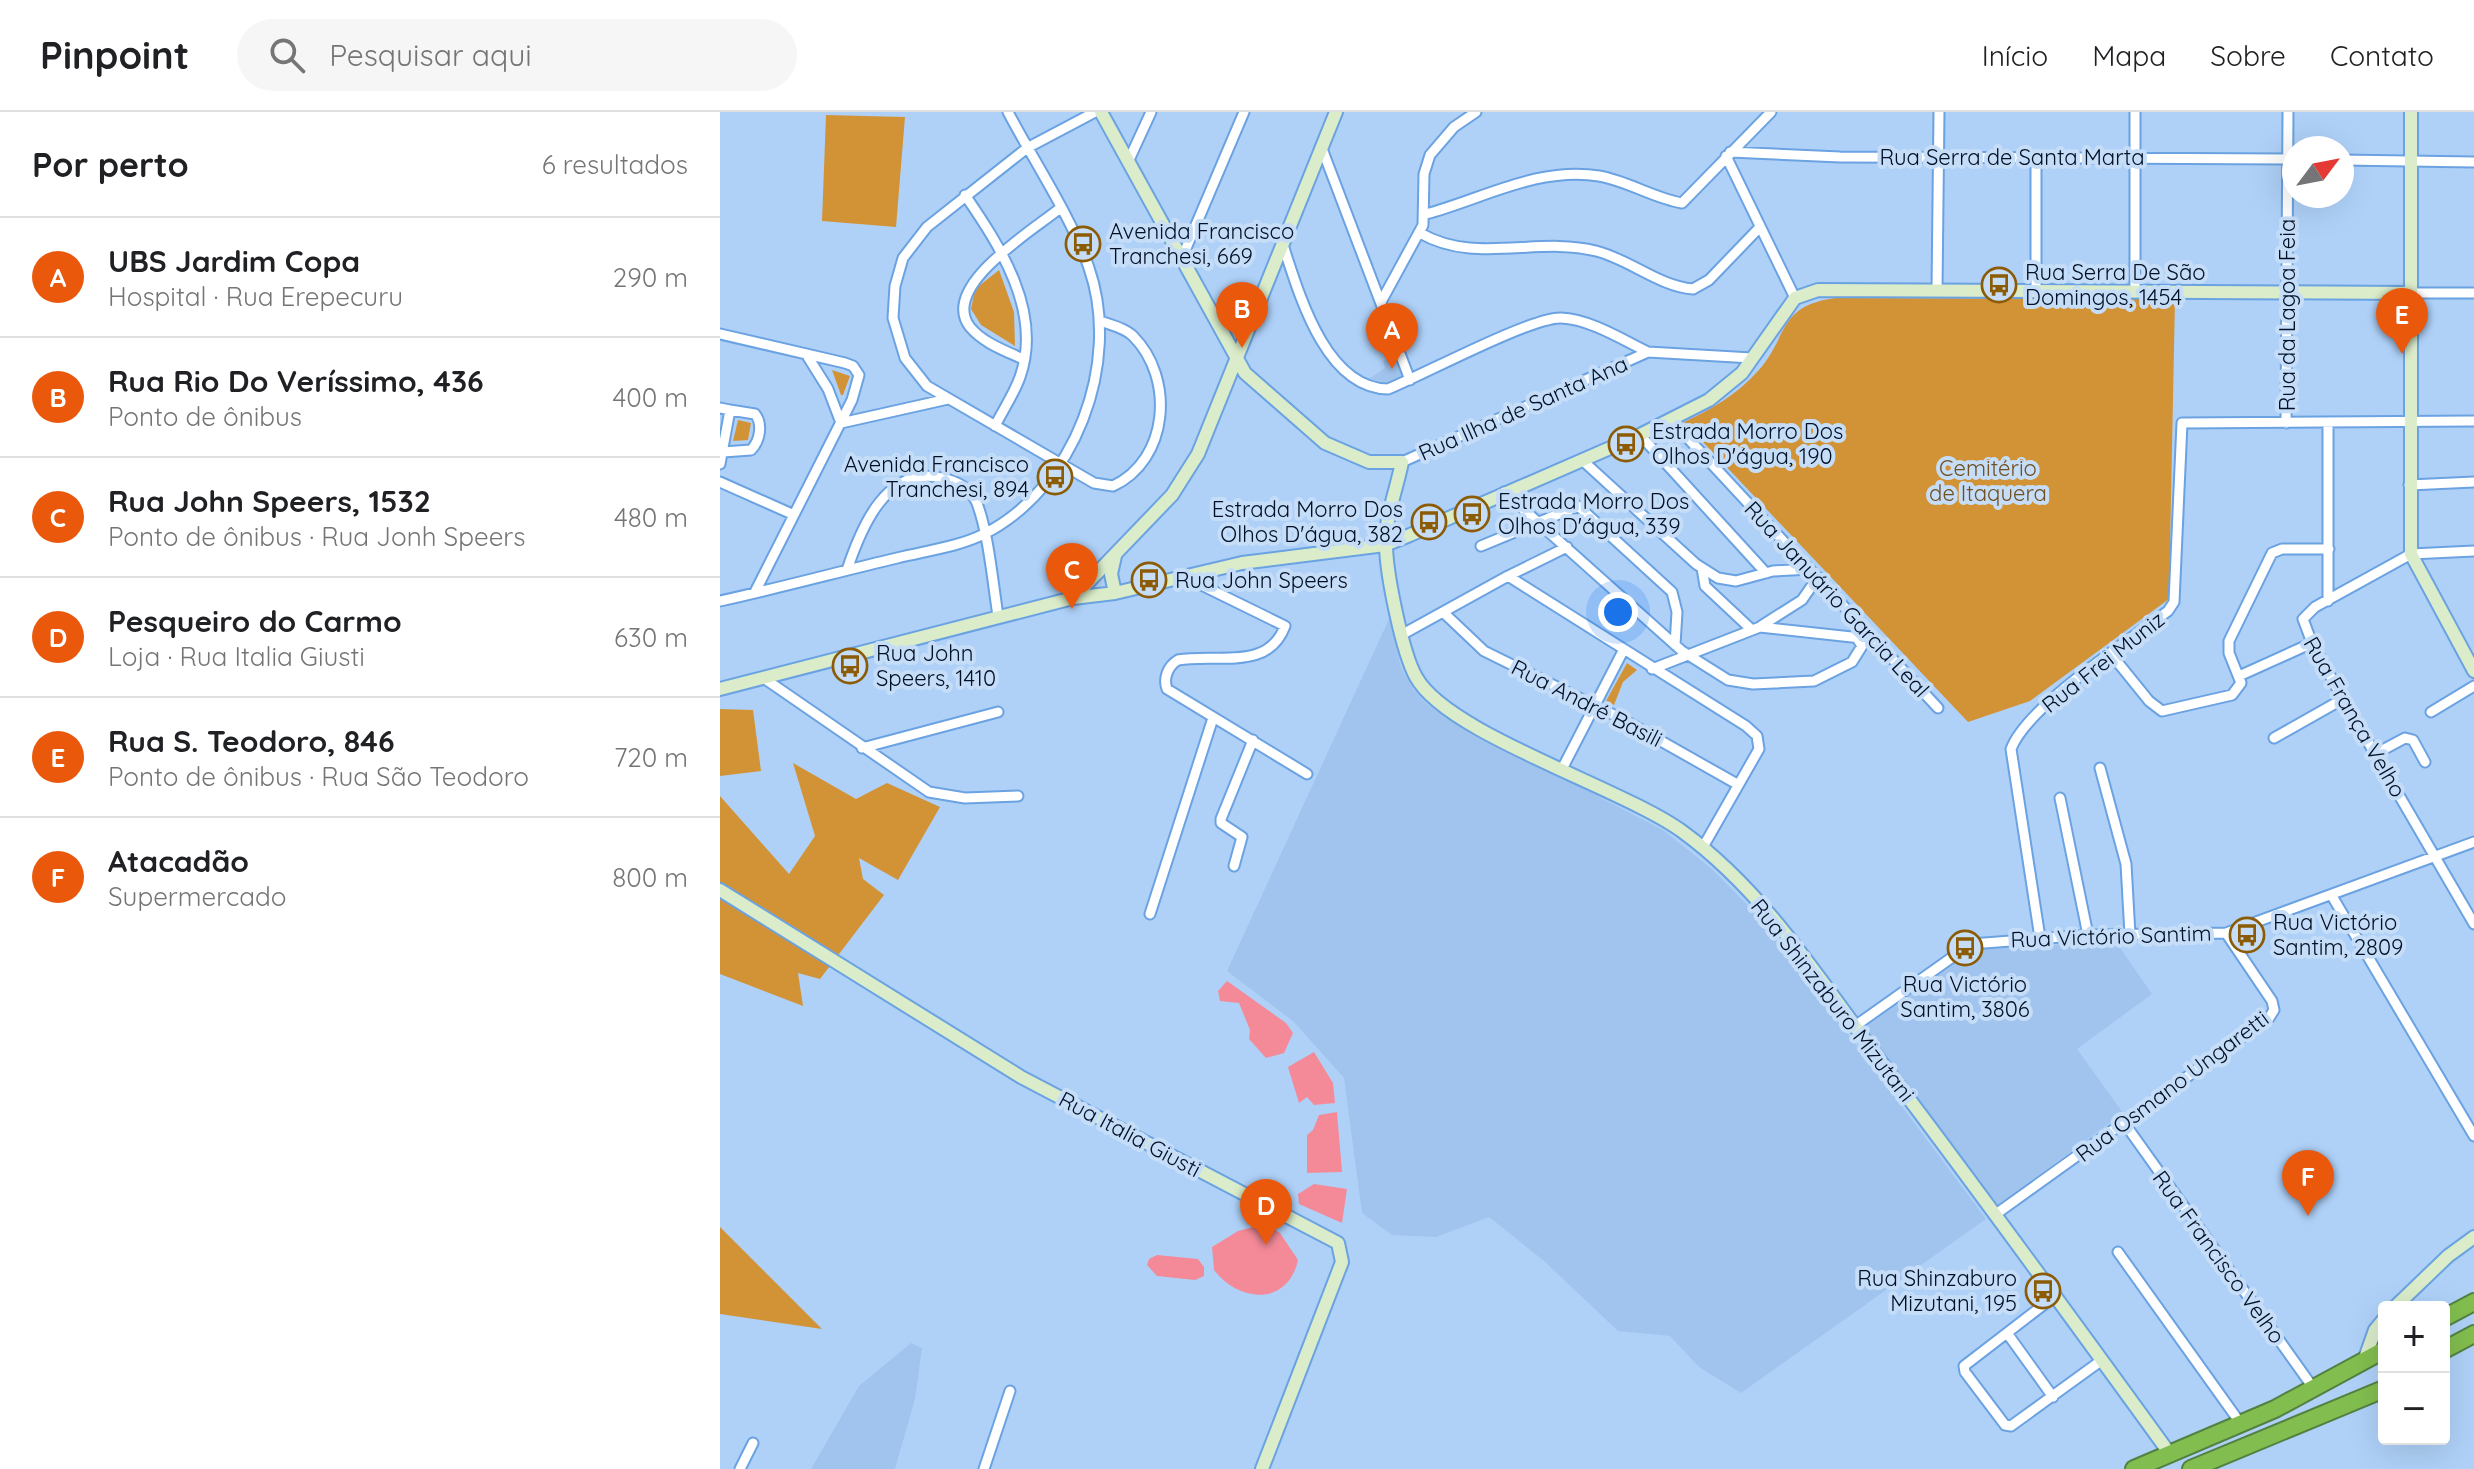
<!DOCTYPE html>
<html lang="pt">
<head>
<meta charset="utf-8">
<style>
  body { margin:0; font-family:Quicksand,sans-serif; background:#f6f6f6; color:#202124 }
  .controls { position:absolute; right:24px; bottom:24px; display:grid; overflow:hidden; border-radius:8px; box-shadow:0 8px 32px #0002 }
  .controls button { width:72px; height:72px; display:grid; place-items:center; padding:0; border:0; border-bottom:2px solid #e0e0e0; background:#fff; color:#202124; font:40px sans-serif }
  .compass { position:absolute; left:1562px; top:24px; width:72px; height:72px; border-radius:50%; background:#fff; box-shadow:0 8px 32px #0002; rotate:58deg }
  .you { position:absolute; left:898px; top:500px; width:28px; height:28px; margin:-20px; border:6px solid #fff; border-radius:50%; background:#1a73e8; box-shadow:0 0 0 12px #1a73e833 }
  .badge { display:grid; place-items:center; width:52px; height:52px; border-radius:50%; background:#ea580c; color:#fff; font-size:26px; font-weight:700 }
  .pin { position:absolute; translate:-50% -66px; filter:drop-shadow(0 2px 4px #0008) }
  .pin::after { content:''; position:absolute; top:42px; width:28px; height:24px; background:inherit; clip-path:polygon(0 0,100% 0,50% 100%) }
  .list { margin:0; padding:0; list-style:none }
  h2 { display:flex; justify-content:space-between; align-items:center; height:104px; margin:0; padding:0 32px; font-size:34px }
  h2 small { font-size:26px; font-weight:400; color:#757577 }
  .list li { display:grid; grid-template-columns:52px 1fr auto; gap:24px; align-items:center; box-sizing:border-box; height:120px; padding:0 32px; border-top:2px solid #e0e0e0 }
  .list b { display:block; font-size:30px; white-space:nowrap }
  .list p { margin:0; font-size:26px; white-space:nowrap; color:#757577 }
  .list em { font-size:26px; font-style:normal; color:#757577 }
  .icon { flex:none; width:44px; height:44px; fill:none; stroke:currentColor; stroke-width:2; stroke-linecap:round; stroke-linejoin:round }
  .map { position:relative; flex:none; width:1754px; height:1357px; overflow:hidden }
  header { display:flex; align-items:center; gap:48px; box-sizing:border-box; height:112px; padding:0 40px; background:#fff; border-bottom:2px solid #e0e0e0 }
  header strong { font-size:38px }
  nav { display:flex; gap:44px; margin-inline-start:auto; font-size:28px }
  .search { width:560px; height:72px; background:#f6f6f6; display:flex; align-items:center; gap:20px; box-sizing:border-box; padding:0 28px; border-radius:44px; color:#757577; font-size:30px }
  main { display:flex }
  aside { flex:1; background:#fff }
  .map>svg:first-child { display:block }
  .built { fill:#a1c4ef }
  .green { fill:#d29337 }
  .water { fill:#f48a98 }
  .lines { fill:none; stroke-linecap:round; stroke-linejoin:round }
  .street-casing { stroke:#6ba2e1; stroke-width:13 }
  .secondary-casing { stroke:#6ba2e1; stroke-width:16 }
  .highway-casing { stroke:#548141; stroke-width:20 }
  .street { stroke:#fff; stroke-width:9 }
  .secondary { stroke:#daecca; stroke-width:12 }
  .highway { stroke:#82be4f; stroke-width:16 }
  .labels { text-anchor:middle; stroke-width:8; stroke-linejoin:round; paint-order:stroke }
  .street-label { font-size:22px; fill:#001027; stroke:#c6ddf8 }
  .poi-label { font-size:22px; fill:#001027; stroke:#c6ddf8; text-anchor:start }
  .park-label { font-size:22px; fill:#704f21; stroke:#c6ddf8 }
</style>
</head>
<body>
<header>
<strong>Pinpoint</strong>
<div class="search"><svg class="icon" aria-label="search" viewBox="0 0 24 24"><circle cx="10" cy="10" r="6"/><path d="M15 15l6 6"/></svg>Pesquisar aqui</div>
<nav><a>Início</a><a>Mapa</a><a>Sobre</a><a>Contato</a></nav>
</header>
<main>
<aside>
<h2>Por perto<small>6 resultados</small></h2>
<ul class="list">
<li><span class="badge">A</span><div><b>UBS Jardim Copa</b><p>Hospital · Rua Erepecuru</p></div><em>290 m</em></li>
<li><span class="badge">B</span><div><b>Rua Rio Do Veríssimo, 436</b><p>Ponto de ônibus</p></div><em>400 m</em></li>
<li><span class="badge">C</span><div><b>Rua John Speers, 1532</b><p>Ponto de ônibus · Rua Jonh Speers</p></div><em>480 m</em></li>
<li><span class="badge">D</span><div><b>Pesqueiro do Carmo</b><p>Loja · Rua Italia Giusti</p></div><em>630 m</em></li>
<li><span class="badge">E</span><div><b>Rua S. Teodoro, 846</b><p>Ponto de ônibus · Rua São Teodoro</p></div><em>720 m</em></li>
<li><span class="badge">F</span><div><b>Atacadão</b><p>Supermercado</p></div><em>800 m</em></li>
</ul>
</aside>
<div class="map">
<svg width="1754" height="1357" viewBox="0 0 1754 1357">
  <rect width="100%" height="100%" fill="#afd1f8"/>
  <!-- built -->
  <path class="built" d="M676,244L682,263L679,266L668,271L649,267L665,256L663,249Z
    M669,507L681,555L693,577L708,593L732,609L943,718L992,757L1045,811L1266,1107L1021,1281L979,1255L950,1224L898,1219L824,1149L769,1105L716,1125L672,1123L642,1101L624,966L574,910L507,859Z
    M1396,830L1432,882L1357,937L1403,1001L1278,1093L1145,915L1257,836Z
    M191,1231L202,1236L195,1287L175,1357H91L139,1274Z"/>
  <!-- green -->
  <path class="green" d="M106,3L185,5L176,115L102,109Z
    M279,158L294,200L295,234L261,213L251,197L255,177Z
    M1115,186L1455,187L1449,487L1310,589L1248,610L964,310C992,297 1016,283 1037,260C1069,226 1056,194 1115,186Z
    M112,258L130,264L123,283H121Z
    M18,308L31,311L28,328L13,329Z
    M907,551L917,558L903,570L894,593L886,589Z
    M0,597L33,598L41,659L0,664Z
    M73,651L136,687L167,671L220,695L178,768L139,746L143,767L164,783L100,867L78,861L83,894L0,862V684L69,762L95,724Z
    M0,1115L102,1217L0,1202Z"/>
  <!-- water -->
  <path class="water" d="M507,869L566,911L573,921L564,941L546,946L529,927L530,918L519,891L500,889L498,879Z
    M594,940L613,971L615,991L594,993L587,985L579,991L568,955Z
    M617,1000L622,1060L587,1061V1023L593,1018L599,1003Z
    M594,1072L627,1077L622,1111L579,1092L578,1082Z
    M545,1112L560,1121L578,1148C568,1194 519,1191 494,1158L492,1135L518,1119Z
    M437,1143L478,1147L484,1155V1164L475,1168L437,1164L427,1153L429,1147Z"/>
  <g class="lines">
    <!-- street casing -->
    <g class="street-casing">
      <path id="street" d="M375,0L307,36L207,115L183,146L175,174L173,206L185,246L207,274L374,371L393,374C449,348 455,266 413,224C405,216 391,213 380,209
        M601,34L690,268
        M1010,40L1120,45L1574,47
        M1006,44L1075,186
        M1622,48L1754,50
        M408,50L431,0
        M245,83C280,134 323,200 300,265C294,282 283,298 275,314
        M706,102C762,87 819,54 879,64C908,69 933,86 962,91L1051,0
        M700,121C755,153 817,124 876,139C909,147 938,174 973,177L989,168L1040,115
        M562,130C578,178 604,276 668,277C703,263 811,205 841,206C870,207 903,228 928,240
        M461,148L524,0
        M1217,178L1219,0
        M1316,179V46
        M1415,179V0
        M1691,181H1754
        M661,190L703,113L704,62L710,43L734,15L756,0
        M0,222L125,251L133,254L139,263L132,288L35,480
        M88,245L108,277L121,311
        M303,247C286,239 263,231 250,215C219,175 312,119 339,97
        M0,296L10,298L0,352
        M951,308L1218,596
        M121,311L228,287
        M1566,311L1568,0
        M1608,311V489
        M920,323L1046,461
        M3,340L31,338C40,329 43,312 35,302L10,298
        M862,348L976,452L998,466L1016,469L1053,459L1090,457
        M682,350L928,240L1032,246
        M0,370L72,402
        M1689,373L1754,370
        M784,380L962,539L1008,568L1033,572L1094,569L1132,550L1142,534L1137,526
        M761,434L858,394L952,480L957,500L955,533
        M1754,439L1691,442L1595,495L1583,507L1592,531L1623,587L1754,812
        M982,456L985,474L1032,518
        M127,458C141,416 166,353 222,366C236,369 249,375 256,389C268,417 273,472 278,504
        M788,464L847,435
        M465,465L565,514C548,560 497,541 458,548C448,554 443,566 447,577L587,662
        M0,489C59,476 118,460 177,446C205,439 238,435 264,422C355,376 402,251 369,156C353,108 312,46 288,0
        M724,501L764,539L902,607L1017,672
        M1041,514L1082,488L1098,465
        M683,522L788,464L1026,614L1037,624L1039,637L983,735
        M1391,542L1429,589L1442,599L1512,583L1521,571L1509,541V529L1552,441L1562,437H1609
        M932,557L1040,515L1141,526
        M1519,564L1592,531
        M45,567L209,680L245,686L298,684
        M1711,600L1754,574
        M1554,626L1623,587
        M142,636L278,600
        M1655,642L1685,626L1693,628L1705,650
        M1380,656L1406,752L1410,823
        M842,657L903,539
        M1340,686L1368,823
        M514,754L522,725L501,711V707L533,628
        M1612,784L1754,1024
        M430,802L493,606
        M1320,826L1291,637C1308,593 1408,530 1448,499L1454,490L1462,311L1754,309
        M1135,914L1251,832L1368,823L1506,821L1754,730
        M1405,1012L1594,1277
        M1276,1102L1549,906L1554,898L1552,889L1506,821
        M1398,1140L1521,1312
        M1335,1184L1244,1254L1245,1260L1285,1313L1291,1314L1382,1248
        M1287,1221L1333,1285
        M20,1357L33,1331
        M264,1357L290,1279"/>
    </g>
    <!-- secondary casing -->
    <g class="secondary-casing">
      <path id="secondary" d="M381,0L525,261L605,331L649,350H682C677,376 664,409 666,435C667,464 682,540 696,565C727,622 903,676 963,720C1045,780 1102,871 1162,951C1260,1080 1355,1211 1450,1342
        M1691,0V442L1754,559
        M395,481L391,462L395,444
        M353,486L452,383L478,342L616,0
        M0,577L353,486L395,481L522,451L665,433L690,423L920,323L989,288L1022,261L1075,186L1098,178L1691,181
        M0,778L301,965L618,1131L622,1150L542,1357
        M1675,1195L1728,1144L1754,1125
        M1644,1249L1655,1218L1664,1207"/>
    </g>
    <!-- highway casing -->
    <g class="highway-casing">
      <path id="highway" d="M1724,1206L1754,1190
        M1724,1238L1754,1222
        M1414,1357L1555,1297L1664,1238
        M1471,1357L1664,1277"/>
    </g>
    <!-- street -->
    <use href="#street" class="street"/>
    <!-- secondary -->
    <use href="#secondary" class="secondary"/>
    <!-- highway -->
    <use href="#highway" class="highway"/>
  </g>
  <!-- icons -->
  <defs>
    <g id="bus-ring" transform="scale(1.8)"><circle r="9.5" fill="#c6ddf8" stroke="#8c5b05" stroke-width="1.5"/><path d="M-5-6H5V4H4V6H2V4H-2V6H-4V4H-5ZM-3.5-4V0h7V-4ZM-3.5 1.2v1.5H-2V1.2ZM2 1.2v1.5H3.5V1.2Z" fill="#8c5b05"/></g>
  </defs>
  <g fill-rule="evenodd">
    <use href="#bus-ring" x="363" y="132"/>
    <use href="#bus-ring" x="1279" y="173"/>
    <use href="#bus-ring" x="906" y="332"/>
    <use href="#bus-ring" x="335" y="365"/>
    <use href="#bus-ring" x="752" y="402"/>
    <use href="#bus-ring" x="709" y="410"/>
    <use href="#bus-ring" x="429" y="468"/>
    <use href="#bus-ring" x="130" y="554"/>
    <use href="#bus-ring" x="1527" y="823"/>
    <use href="#bus-ring" x="1245" y="836"/>
    <use href="#bus-ring" x="1323" y="1179"/>
  </g>
  <g class="labels">
    <!-- street labels -->
    <g class="street-label">
      <text x="1292" y="53">Rua Serra de Santa Marta</text>
      <text transform="translate(1567 203) rotate(-90)" y="8">Rua da Lagoa Feia</text>
      <text transform="translate(803 296) rotate(-24)" y="8">Rua Ilha de Santa Ana</text>
      <text transform="translate(1117 487) rotate(47)" y="8">Rua Januário Garcia Leal</text>
      <text transform="translate(1383 550) rotate(-38)" y="8">Rua Frei Muniz</text>
      <text transform="translate(867 591) rotate(27)" y="8">Rua André Basili</text>
      <text transform="translate(1635 605) rotate(60)" y="8">Rua França Velho</text>
      <text transform="translate(1391 824) rotate(-2)" y="8">Rua Victório Santim</text>
      <text transform="translate(1113 888) rotate(52)" y="8">Rua Shinzaburo Mizutani</text>
      <text transform="translate(1452 974) rotate(-37)" y="8">Rua Osmano Ungaretti</text>
      <text transform="translate(410 1022) rotate(28)" y="8">Rua Italia Giusti</text>
      <text transform="translate(1499 1145) rotate(54)" y="8">Rua Francisco Velho</text>
    </g>
    <!-- poi labels -->
    <g class="poi-label">
      <text x="389" y="127">Avenida Francisco<tspan x="389" dy="25">Tranchesi, 669</tspan></text>
      <text x="1305" y="168">Rua Serra De São<tspan x="1305" dy="25">Domingos, 1454</tspan></text>
      <text x="932" y="327">Estrada Morro Dos<tspan x="932" dy="25">Olhos D'água, 190</tspan></text>
      <text x="309" y="360" text-anchor="end">Avenida Francisco<tspan x="309" dy="25">Tranchesi, 894</tspan></text>
      <text x="778" y="397">Estrada Morro Dos<tspan x="778" dy="25">Olhos D'água, 339</tspan></text>
      <text x="683" y="405" text-anchor="end">Estrada Morro Dos<tspan x="683" dy="25">Olhos D'água, 382</tspan></text>
      <text x="455" y="476">Rua John Speers</text>
      <text x="156" y="549">Rua John<tspan x="156" dy="25">Speers, 1410</tspan></text>
      <text x="1553" y="818">Rua Victório<tspan x="1553" dy="25">Santim, 2809</tspan></text>
      <text x="1245" y="880" text-anchor="middle">Rua Victório<tspan x="1245" dy="25">Santim, 3806</tspan></text>
      <text x="1297" y="1174" text-anchor="end">Rua Shinzaburo<tspan x="1297" dy="25">Mizutani, 195</tspan></text>
    </g>
    <!-- park labels -->
    <g class="park-label">
      <text x="1268" y="364">Cemitério<tspan x="1268" dy="25">de Itaquera</tspan></text>
    </g>
  </g>
</svg>
<div class="controls">
<button>+</button>
<button>−</button>
</div>
<svg class="compass" viewBox="-18 -18 36 36"><path d="M0-13l5 13h-10z" fill="#e53935"/><path d="M0 13l5-13h-10z" fill="#757577"/></svg>
<div class="you"></div>
<div class="pin badge" style="left:672px;top:257px">A</div>
<div class="pin badge" style="left:522px;top:236px">B</div>
<div class="pin badge" style="left:352px;top:497px">C</div>
<div class="pin badge" style="left:546px;top:1133px">D</div>
<div class="pin badge" style="left:1682px;top:242px">E</div>
<div class="pin badge" style="left:1588px;top:1104px">F</div>
</div>
</main>
</body>
</html>
